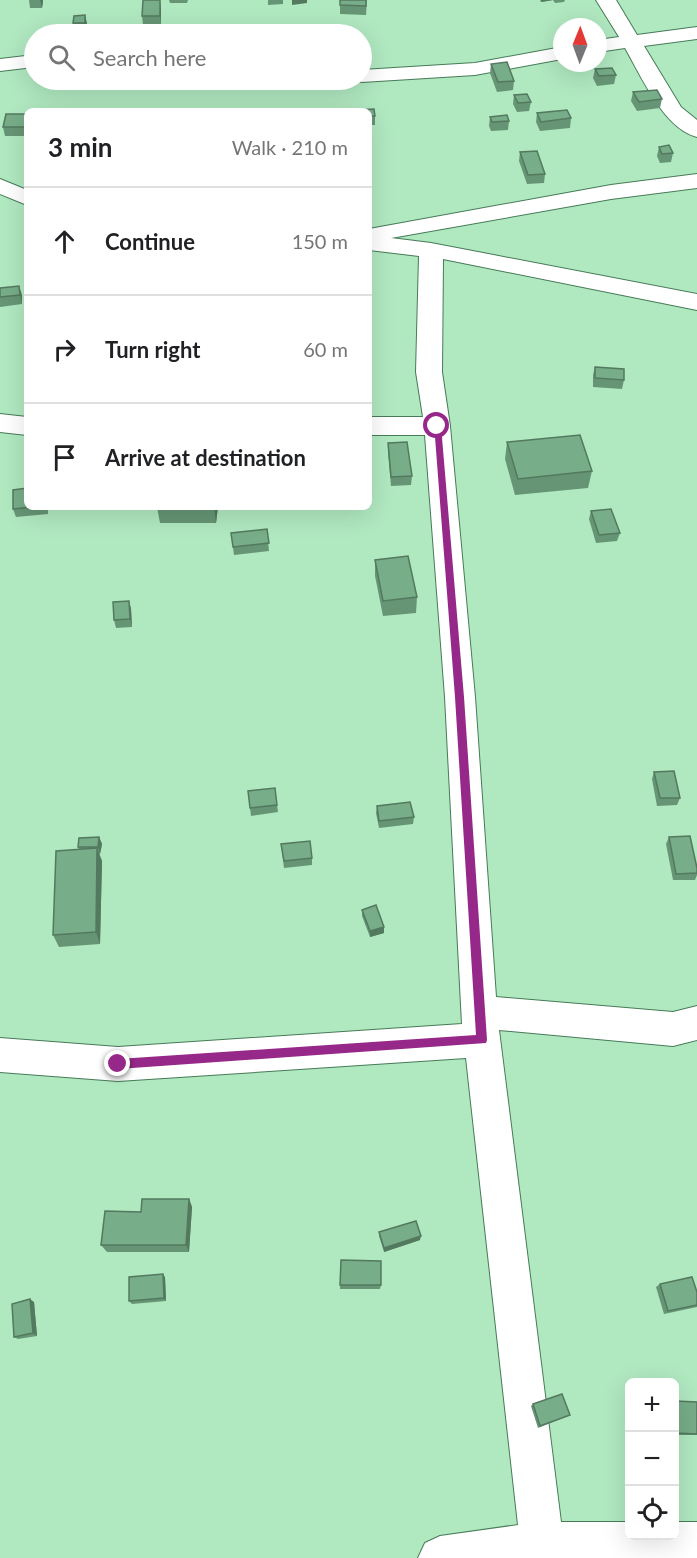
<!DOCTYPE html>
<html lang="en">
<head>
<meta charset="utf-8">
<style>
  body { margin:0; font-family:Lato,sans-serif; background:#f2f2f2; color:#202124 }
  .controls { position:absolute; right:18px; bottom:18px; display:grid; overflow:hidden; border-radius:9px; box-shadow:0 6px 24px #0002 }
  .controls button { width:54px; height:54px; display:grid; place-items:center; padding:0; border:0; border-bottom:2px solid #e0e0e0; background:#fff; color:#202124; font:30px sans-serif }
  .compass { position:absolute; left:553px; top:18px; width:54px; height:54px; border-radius:50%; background:#fff; box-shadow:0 6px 24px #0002; rotate:1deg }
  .stop { position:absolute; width:18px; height:18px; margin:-14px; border:4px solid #962889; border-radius:50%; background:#fff }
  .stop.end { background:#962889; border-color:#fff; box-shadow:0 2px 6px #0008 }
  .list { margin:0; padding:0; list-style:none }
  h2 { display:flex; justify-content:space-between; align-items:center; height:78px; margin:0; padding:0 24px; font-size:26px }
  h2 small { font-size:20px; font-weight:400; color:#757577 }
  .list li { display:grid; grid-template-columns:39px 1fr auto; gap:18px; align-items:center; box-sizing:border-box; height:108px; padding:0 24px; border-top:2px solid #e0e0e0 }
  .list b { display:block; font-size:22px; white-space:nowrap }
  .list em { font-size:20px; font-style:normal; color:#757577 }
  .icon { flex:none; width:33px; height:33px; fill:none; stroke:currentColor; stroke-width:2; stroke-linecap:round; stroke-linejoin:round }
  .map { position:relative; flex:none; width:697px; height:1558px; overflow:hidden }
  .search { position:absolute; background:#fff; box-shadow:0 6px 24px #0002; left:24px; top:24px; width:348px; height:66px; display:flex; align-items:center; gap:15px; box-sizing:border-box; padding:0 21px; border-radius:33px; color:#757577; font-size:22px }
  .panel { position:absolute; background:#fff; box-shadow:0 6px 24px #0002; left:24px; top:108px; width:348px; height:402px; border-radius:9px }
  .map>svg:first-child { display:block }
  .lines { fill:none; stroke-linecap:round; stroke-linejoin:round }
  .minor-casing { stroke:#467b57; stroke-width:2 }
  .minor { fill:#fff; fill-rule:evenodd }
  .wall { fill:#669575 }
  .shaded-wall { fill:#53795f }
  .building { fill:#77ad88; stroke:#53795f; stroke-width:1.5 }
  .route { fill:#962889 }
</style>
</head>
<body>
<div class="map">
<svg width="697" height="1558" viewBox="0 0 697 1558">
  <rect width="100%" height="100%" fill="#b0e8c0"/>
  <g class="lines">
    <!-- minor casing -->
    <g class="minor-casing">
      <path id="minor" d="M596,0H616L637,35L697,27V39L644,46L681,107L697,120V137C664,129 641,76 625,48L598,52V40L619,37Z
        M562,47V59L475,75L362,82L354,80H362V70L475,63Z
        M34,55V67L0,71V59Z
        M697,174V188L611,199L391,238L431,243L697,294V310L443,259L442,372L450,426L475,697L496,997L673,1012L697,1006V1040L673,1046L499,1030L561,1522H630V1536H674V1522H697V1558H418L425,1543L440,1536L518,1525L466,1058L118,1081L0,1072V1038L118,1047L462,1024L445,697L425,435H369V417H423L416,372L419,256L369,250V229L611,185Z
        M0,179L27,190V205L0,194Z
        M0,414L27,417V435L0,432Z"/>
    </g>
    <!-- minor -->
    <use href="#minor" class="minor"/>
  </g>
  <!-- wall -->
  <path class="wall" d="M29,0H43L42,8H30Z
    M169,0H188L187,3H170Z
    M268,0H283V4L268,5Z
    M367,0L366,15L340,14V5Z
    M540,0H565L564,2L555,3L553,0L541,2Z
    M161,8V25H143L142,16Z
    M85,15L87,24L86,32H75L73,23Z
    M491,64L514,81L513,90L497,92L490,73Z
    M595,69L616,75L614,84L597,86L593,78Z
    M633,92L662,99L660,108L637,111L631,101Z
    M514,95L531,102L529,111L517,112L513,104Z
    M369,111L375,116V125H369Z
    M537,113L571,118L570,128L540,131L536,122Z
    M27,114V136H5L3,127Z
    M490,117L509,121L508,130L491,131L489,126Z
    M659,147L673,153L671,162L660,163L657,156Z
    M520,152L545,174L544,183L527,184L519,161Z
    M0,288L22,295V304L0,307Z
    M595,367L624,380L622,389L593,387V375Z
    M507,442L592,471L588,488L515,495L505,459Z
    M388,443L412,476L411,485L391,486L388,452Z
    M27,507H48V514L16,517L13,509Z
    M157,507H218L216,523H160Z
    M591,511L620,533L617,541L596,543L589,519Z
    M267,529L269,551L234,555L231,533Z
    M375,560L417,597L416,613L383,616L375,576Z
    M129,601L131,609L132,627L116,628L114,620Z
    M654,772L680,798L677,805L657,806L652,779Z
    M275,788L278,812L251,816L248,791Z
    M377,806L414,817L413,824L379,828L376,813Z
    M99,837L102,844L100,854H99L102,861L100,944L59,947L53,935L79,850L78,847Z
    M669,837L697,868V875L695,880H673L666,844Z
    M281,844L312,858V865L284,868Z
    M362,910L384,933L370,937L362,916Z
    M189,1199L192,1207L189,1252H107L101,1245L141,1212Z
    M379,1232L420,1240L384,1252L379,1236Z
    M341,1260L381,1285L380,1289H340Z
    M165,1277L166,1301L132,1304L129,1301Z
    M660,1284L697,1292V1307L664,1314L656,1287Z
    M34,1302L37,1336L18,1339L14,1337Z
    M675,1401L697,1402V1435H675Z
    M533,1404L570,1415L538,1428L531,1406Z"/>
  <!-- shaded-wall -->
  <path class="shaded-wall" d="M40,0H43V2L42,8Z
    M160,0L161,8V25L160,16Z
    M292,0H307V3L292,5Z
    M542,0H553L541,2Z
    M85,15L87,24L86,32L85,23Z
    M19,286L22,295V304L20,295Z
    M214,507H218L216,523Z
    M129,601L131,609L132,627L130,619Z
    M99,837L102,844L100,854L98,847Z
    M97,848L102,861L100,944L96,932Z
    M384,927V933L370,937V931Z
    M189,1199L192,1207L189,1252L186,1245Z
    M421,1236L420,1240L384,1252V1248Z
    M163,1274L165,1277L166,1301L164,1298Z
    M30,1299L34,1302L37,1336L33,1333Z"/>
  <!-- building -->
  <path class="building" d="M143,0H160V16H142Z
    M340,0H366V6L340,5Z
    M85,15V23H73L74,16Z
    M263,28V34H247V29Z
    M329,28L339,29V34H329Z
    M507,62L514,81L498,82L491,64Z
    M612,68L616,75L599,76L595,69Z
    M657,90L662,99L639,102L633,92Z
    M527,94L531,102L518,103L514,95Z
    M374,109L375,116H369V111H354V110Z
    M567,110L571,118L541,122L537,113Z
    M6,114H27V127H3Z
    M507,115L509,121L492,122L490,117Z
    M669,145L673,153L662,154L659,147Z
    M537,151L545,174L528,175L520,152Z
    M19,286L20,295L0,297V288Z
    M595,367L624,369V380L595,378Z
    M580,435L592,471L518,479L507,442Z
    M407,442L412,476L391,477L388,443Z
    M27,488V507H32L13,509V490Z
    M611,509L620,533L599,535L591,511Z
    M267,529L269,543L233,547L231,533Z
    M408,556L417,597L383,601L375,560Z
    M129,601L130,619L114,620L113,602Z
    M674,771L680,798H660L654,772Z
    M275,788L277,805L250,808L248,791Z
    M410,802L414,817L379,821L377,806Z
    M690,836L697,868V873L676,874L669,837Z
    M99,837L98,847H78L79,838Z
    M310,841L312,858L284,861L281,844Z
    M97,848L96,932L53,935L56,851Z
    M376,905L384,927L370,931L362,910Z
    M142,1199H189L186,1245H101L105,1211L141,1212Z
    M416,1221L421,1236L384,1248L379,1232Z
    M341,1260L381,1261V1285H340Z
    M163,1274L164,1298L129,1301V1277Z
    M692,1277L697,1292V1305L668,1311L660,1284Z
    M30,1299L33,1333L14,1337L12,1304Z
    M562,1394L570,1415L540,1426L533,1404Z
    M675,1401L697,1402V1434L675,1433Z"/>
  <!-- route -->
  <path class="route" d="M434,424L441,426L464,697L487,1040L486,1043L118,1069L115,1068L113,1064L118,1059L476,1035L455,697Z"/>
</svg>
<div class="controls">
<button>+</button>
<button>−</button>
<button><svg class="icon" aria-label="locate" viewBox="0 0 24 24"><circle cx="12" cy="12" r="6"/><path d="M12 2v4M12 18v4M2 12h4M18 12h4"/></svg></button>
</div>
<svg class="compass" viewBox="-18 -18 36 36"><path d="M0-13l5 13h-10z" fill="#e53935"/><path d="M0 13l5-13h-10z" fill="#757577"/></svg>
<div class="stop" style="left:437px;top:426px"></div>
<div class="stop end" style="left:118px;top:1064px"></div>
<div class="search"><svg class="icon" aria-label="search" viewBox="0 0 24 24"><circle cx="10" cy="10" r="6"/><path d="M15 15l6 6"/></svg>Search here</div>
<section class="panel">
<h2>3 min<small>Walk · 210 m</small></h2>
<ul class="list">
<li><svg class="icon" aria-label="ahead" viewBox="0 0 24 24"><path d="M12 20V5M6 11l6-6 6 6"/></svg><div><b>Continue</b></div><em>150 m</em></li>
<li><svg class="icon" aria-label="right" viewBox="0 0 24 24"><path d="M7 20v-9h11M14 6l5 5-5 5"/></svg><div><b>Turn right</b></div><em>60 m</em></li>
<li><svg class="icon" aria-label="arrive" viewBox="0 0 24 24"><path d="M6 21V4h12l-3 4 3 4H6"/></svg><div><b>Arrive at destination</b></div></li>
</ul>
</section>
</div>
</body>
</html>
